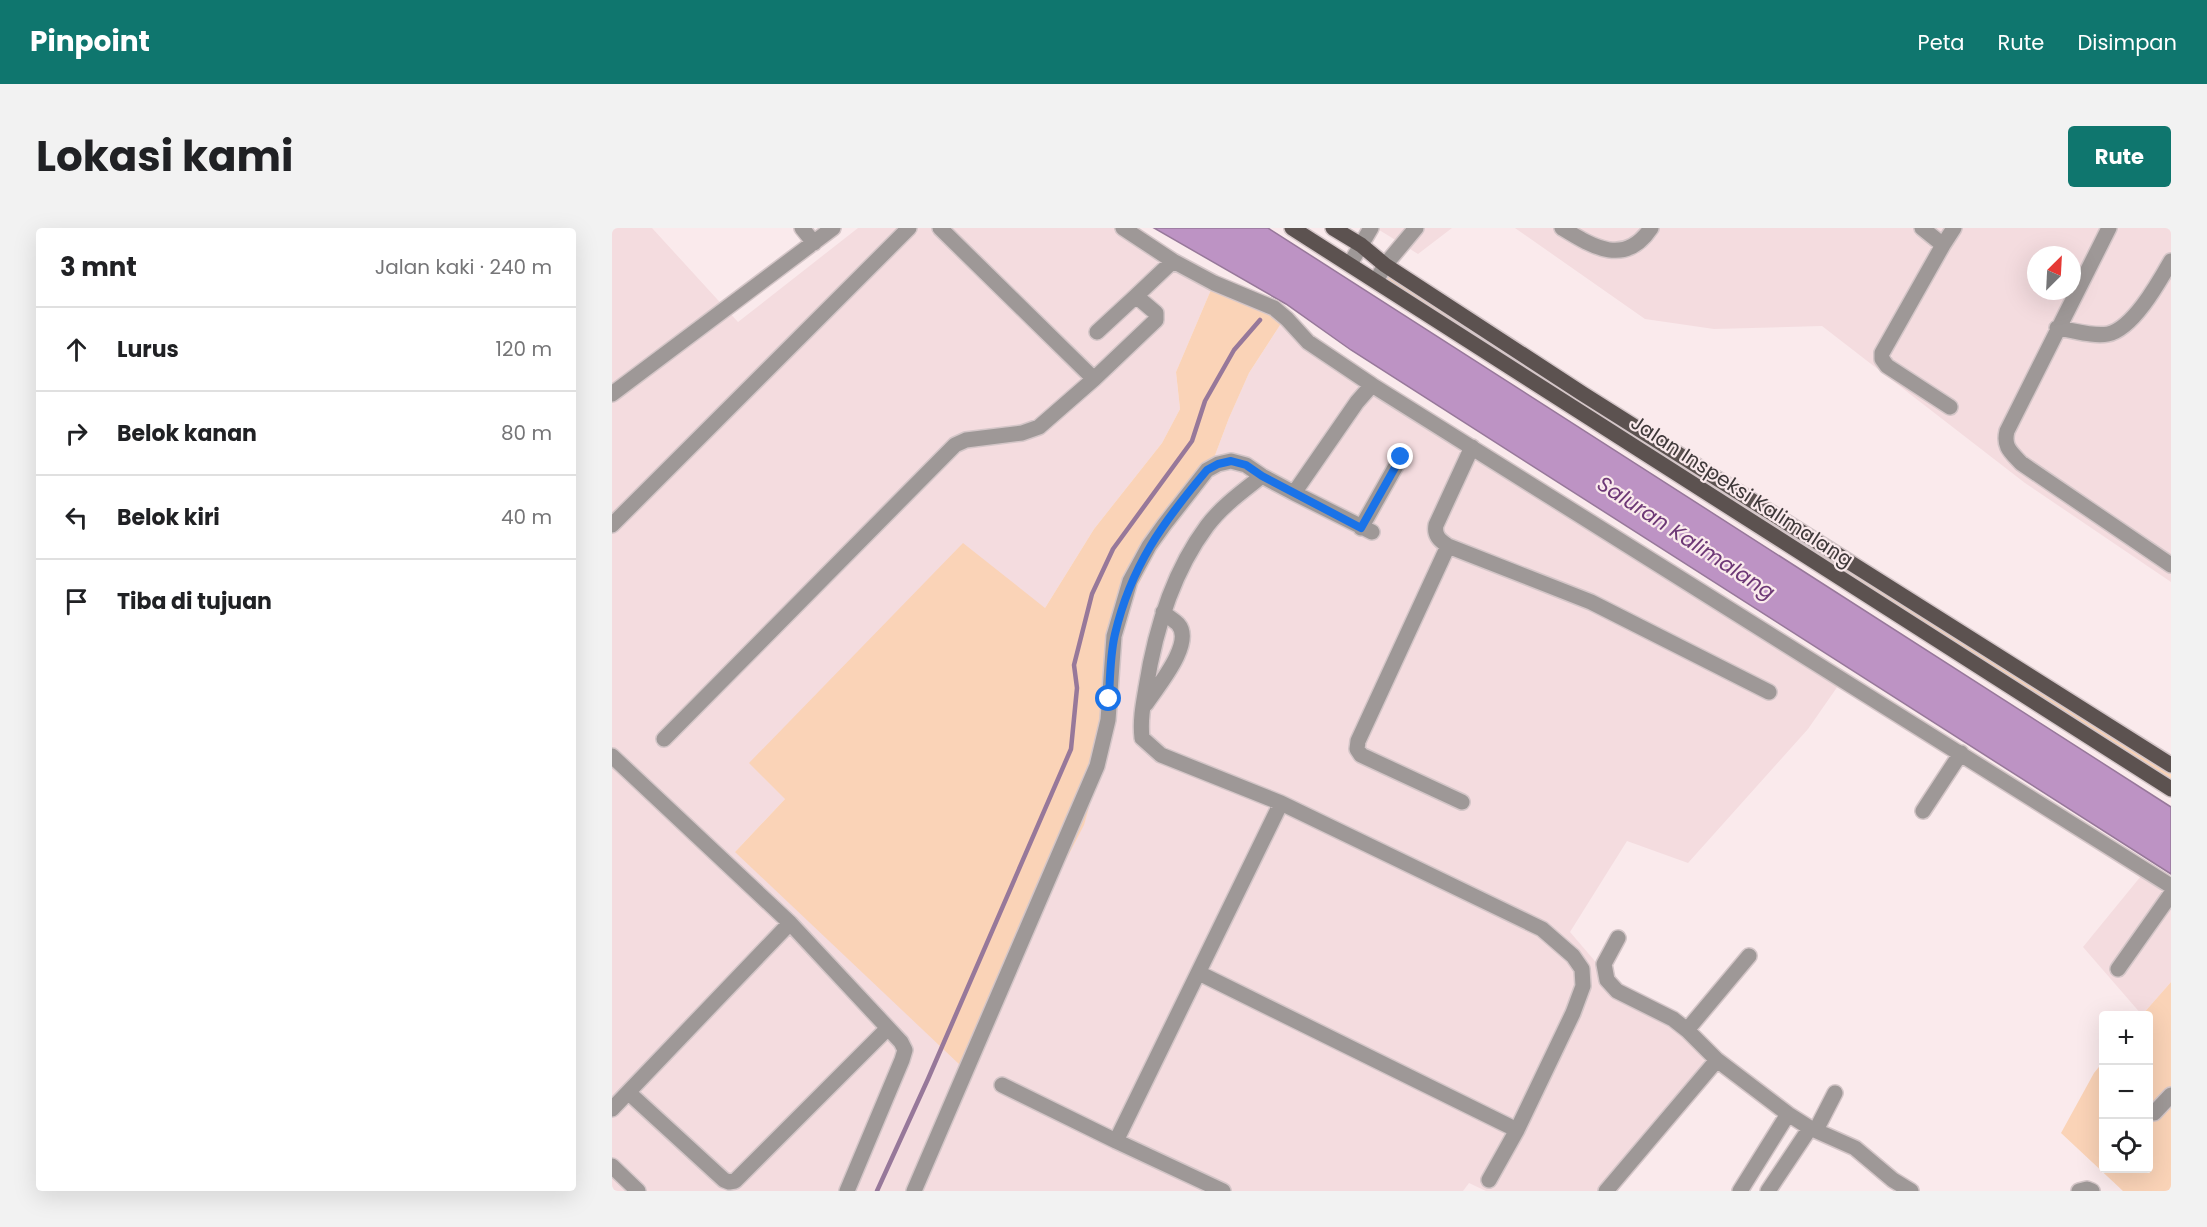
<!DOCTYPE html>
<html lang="id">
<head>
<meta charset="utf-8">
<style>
  body { margin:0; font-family:Poppins,sans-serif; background:#f2f2f2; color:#202124 }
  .controls { position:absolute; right:18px; bottom:18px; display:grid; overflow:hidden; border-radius:6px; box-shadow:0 6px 24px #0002 }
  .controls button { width:54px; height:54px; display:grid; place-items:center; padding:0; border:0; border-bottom:2px solid #e0e0e0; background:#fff; color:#202124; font:30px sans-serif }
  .compass { position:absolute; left:1415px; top:18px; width:54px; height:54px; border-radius:50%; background:#fff; box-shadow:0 6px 24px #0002; rotate:24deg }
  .stop { position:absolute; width:18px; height:18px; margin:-14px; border:4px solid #1a73e8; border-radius:50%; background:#fff }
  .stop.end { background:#1a73e8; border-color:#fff; box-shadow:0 2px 6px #0008 }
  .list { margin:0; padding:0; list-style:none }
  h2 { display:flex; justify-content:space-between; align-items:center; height:78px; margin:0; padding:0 24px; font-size:26px }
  h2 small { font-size:20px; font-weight:400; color:#757577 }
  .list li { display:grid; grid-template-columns:39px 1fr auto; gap:18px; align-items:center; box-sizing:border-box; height:84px; padding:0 24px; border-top:2px solid #e0e0e0 }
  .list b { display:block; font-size:22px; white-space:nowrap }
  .list em { font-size:20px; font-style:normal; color:#757577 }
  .icon { flex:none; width:33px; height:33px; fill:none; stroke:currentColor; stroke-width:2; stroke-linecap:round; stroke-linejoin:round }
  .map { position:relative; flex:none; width:1559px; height:963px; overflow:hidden; border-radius:6px }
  header { display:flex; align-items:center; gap:36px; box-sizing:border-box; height:84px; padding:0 30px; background:#0f766e; color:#fff }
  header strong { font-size:28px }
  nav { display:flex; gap:33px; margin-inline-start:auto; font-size:21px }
  .intro { display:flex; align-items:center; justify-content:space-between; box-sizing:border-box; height:144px; padding:0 36px }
  h1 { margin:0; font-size:42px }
  .button { padding:15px 27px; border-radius:6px; background:#0f766e; color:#fff; font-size:21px; font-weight:700 }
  main { display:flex; gap:36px; padding:0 36px }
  aside { flex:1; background:#fff; border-radius:6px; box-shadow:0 6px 24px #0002 }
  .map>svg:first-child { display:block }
  .built { fill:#f4dcdf; fill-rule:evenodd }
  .green { fill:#fad3b7 }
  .water { fill:#bd93c4; stroke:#97789a; stroke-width:1.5 }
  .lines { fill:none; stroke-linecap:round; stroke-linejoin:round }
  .stream { stroke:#97789a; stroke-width:4.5 }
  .minor-casing { stroke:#d4c6c8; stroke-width:18 }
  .major-casing { stroke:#d4c6c8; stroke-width:18 }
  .minor { stroke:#9e9897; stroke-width:15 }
  .major { stroke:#5c5250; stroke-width:15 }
  .route { stroke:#1a73e8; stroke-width:8 }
  .labels { text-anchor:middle; stroke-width:4.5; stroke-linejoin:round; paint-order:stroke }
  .street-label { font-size:20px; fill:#3e3839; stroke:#faeaec }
  .water-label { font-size:21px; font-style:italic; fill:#6d3876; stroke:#faeaec }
</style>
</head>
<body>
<header>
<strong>Pinpoint</strong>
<nav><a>Peta</a><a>Rute</a><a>Disimpan</a></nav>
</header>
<div class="intro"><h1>Lokasi kami</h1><a class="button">Rute</a></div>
<main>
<aside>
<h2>3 mnt<small>Jalan kaki · 240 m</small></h2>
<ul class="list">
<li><svg class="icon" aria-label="ahead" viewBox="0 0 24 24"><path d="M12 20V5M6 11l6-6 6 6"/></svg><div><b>Lurus</b></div><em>120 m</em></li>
<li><svg class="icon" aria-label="right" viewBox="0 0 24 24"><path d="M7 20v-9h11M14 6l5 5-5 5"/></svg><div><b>Belok kanan</b></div><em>80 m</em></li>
<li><svg class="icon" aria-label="left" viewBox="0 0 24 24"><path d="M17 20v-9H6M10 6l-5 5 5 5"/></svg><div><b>Belok kiri</b></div><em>40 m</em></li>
<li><svg class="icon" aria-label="arrive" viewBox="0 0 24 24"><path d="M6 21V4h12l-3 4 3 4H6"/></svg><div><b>Tiba di tujuan</b></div></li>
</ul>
</aside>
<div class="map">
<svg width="1559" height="963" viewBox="0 0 1559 963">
  <rect width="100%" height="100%" fill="#faeaec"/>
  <!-- built -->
  <path class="built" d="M0,0H40L126,94L246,0H516L601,57L564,144L568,181L550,215L482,301L433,380L173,571L123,624L506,396L545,321L593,254L617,190L637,145L672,91L1228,455L1196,501L1076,635L1015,613L958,704L1000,753L1070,787L1106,825L997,963H874L857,955L851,963H0Z
    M764,0H840L806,26Z
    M903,0H1559V354L1413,255L1210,98L1102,101L1033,91ZM1424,27H1460V63H1424Z
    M1529,648L1559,667V754L1530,787L1471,719Z"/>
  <!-- green -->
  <path class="green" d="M773,37L1559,537V561L764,53Z
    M601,57L672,91L637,145L617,190L593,254L545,321L506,396L505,480L472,597L348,837L123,624L173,571L137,535L351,315L433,380L482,301L550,215L568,181L564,144Z
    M1559,754V963H1511L1449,905L1482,845L1491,834L1492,940H1536V788L1530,787Z"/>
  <!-- water -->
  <path class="water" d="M542,0H656L1559,579V646L739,122L674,76Z"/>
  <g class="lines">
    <!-- stream -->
    <path class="stream" d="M265,963L316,851L459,521L465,460L462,437L480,366L501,321L580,213L593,173L622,122L648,92"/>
    <!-- minor casing -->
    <g class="minor-casing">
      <path id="minor" d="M190,0L202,15
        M328,0L482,151
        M511,0L561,33L602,55L662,80L675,91L696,114L760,157L1559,658
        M950,0C981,19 1013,39 1039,0
        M1310,0L1331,17
        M1497,0L1395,203C1391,219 1399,224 1409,235L1559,337
        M738,36L759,0
        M764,53L773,37L804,0
        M1445,100C1461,102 1481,109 1496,106C1521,101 1547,54 1559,33
        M485,104L524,68
        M0,166L221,0
        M1338,179L1275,138L1270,131V125L1331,17L1342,0
        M860,219L824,297C822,307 827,312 836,318L979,374L1157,464
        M650,248C630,264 610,278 595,298C560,345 543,402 534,460C531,477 528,493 530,510L549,527L669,575L930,701L961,728L970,741L971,758L961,785L905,902L877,952
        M682,265L760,304
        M0,297L297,0
        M749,300L789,229
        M836,318L746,513L745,521L749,527L850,574
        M534,476C545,459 583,415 566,396C562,392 555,388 551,384
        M52,511L343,217L354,212L410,205L427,199L482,151L544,92V85L524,68L561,33
        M0,528L178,695L289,814L293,822L290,832L235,963
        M1311,583L1349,525
        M1006,710L992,736L995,752L1005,763L1061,791L1075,802
        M1506,741L1559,666
        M587,745L905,902
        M1105,832L1075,802L1137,728
        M390,857L504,913
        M17,865L112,952L117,954L123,953L276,800
        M0,881L178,695
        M1542,885L1559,867
        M1204,902L1223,865
        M0,938L26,963
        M302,963L485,538L496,492L502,408L518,353L537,318L552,297L595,242L606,236L619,233L634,237L650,248L682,265L745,174L760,157
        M611,963L504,913L669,575
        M994,963L1105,832L1176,886L1198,900L1243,920L1281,952L1299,963
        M1128,963L1176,886
        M1156,963L1198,900
        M1467,963L1475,961L1480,963"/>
    </g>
    <!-- major casing -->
    <g class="major-casing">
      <path id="major" d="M680,0L1559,561
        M721,0L749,17L773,37L971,166L1559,537"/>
    </g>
    <!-- minor -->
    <use href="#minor" class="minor"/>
    <!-- major -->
    <use href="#major" class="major"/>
  </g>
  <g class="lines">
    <!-- route -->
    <path class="route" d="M497,471C498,450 498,427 503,406C519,338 551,294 595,242L606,236L619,233L634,237L650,248L749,300L789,229"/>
  </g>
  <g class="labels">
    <!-- street labels -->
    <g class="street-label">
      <text transform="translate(1130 263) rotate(33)" y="7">Jalan Inspeksi Kalimalang</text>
    </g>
    <!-- water labels -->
    <g class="water-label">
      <text transform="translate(1074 310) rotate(33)" y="7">Saluran Kalimalang</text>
    </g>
  </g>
</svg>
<div class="controls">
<button>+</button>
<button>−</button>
<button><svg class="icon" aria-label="locate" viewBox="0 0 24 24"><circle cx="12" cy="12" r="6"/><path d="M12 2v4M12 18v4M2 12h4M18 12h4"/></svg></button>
</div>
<svg class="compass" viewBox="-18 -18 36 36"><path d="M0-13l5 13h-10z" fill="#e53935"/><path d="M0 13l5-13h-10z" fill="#757577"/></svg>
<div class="stop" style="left:497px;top:471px"></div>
<div class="stop end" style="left:789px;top:229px"></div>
</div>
</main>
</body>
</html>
